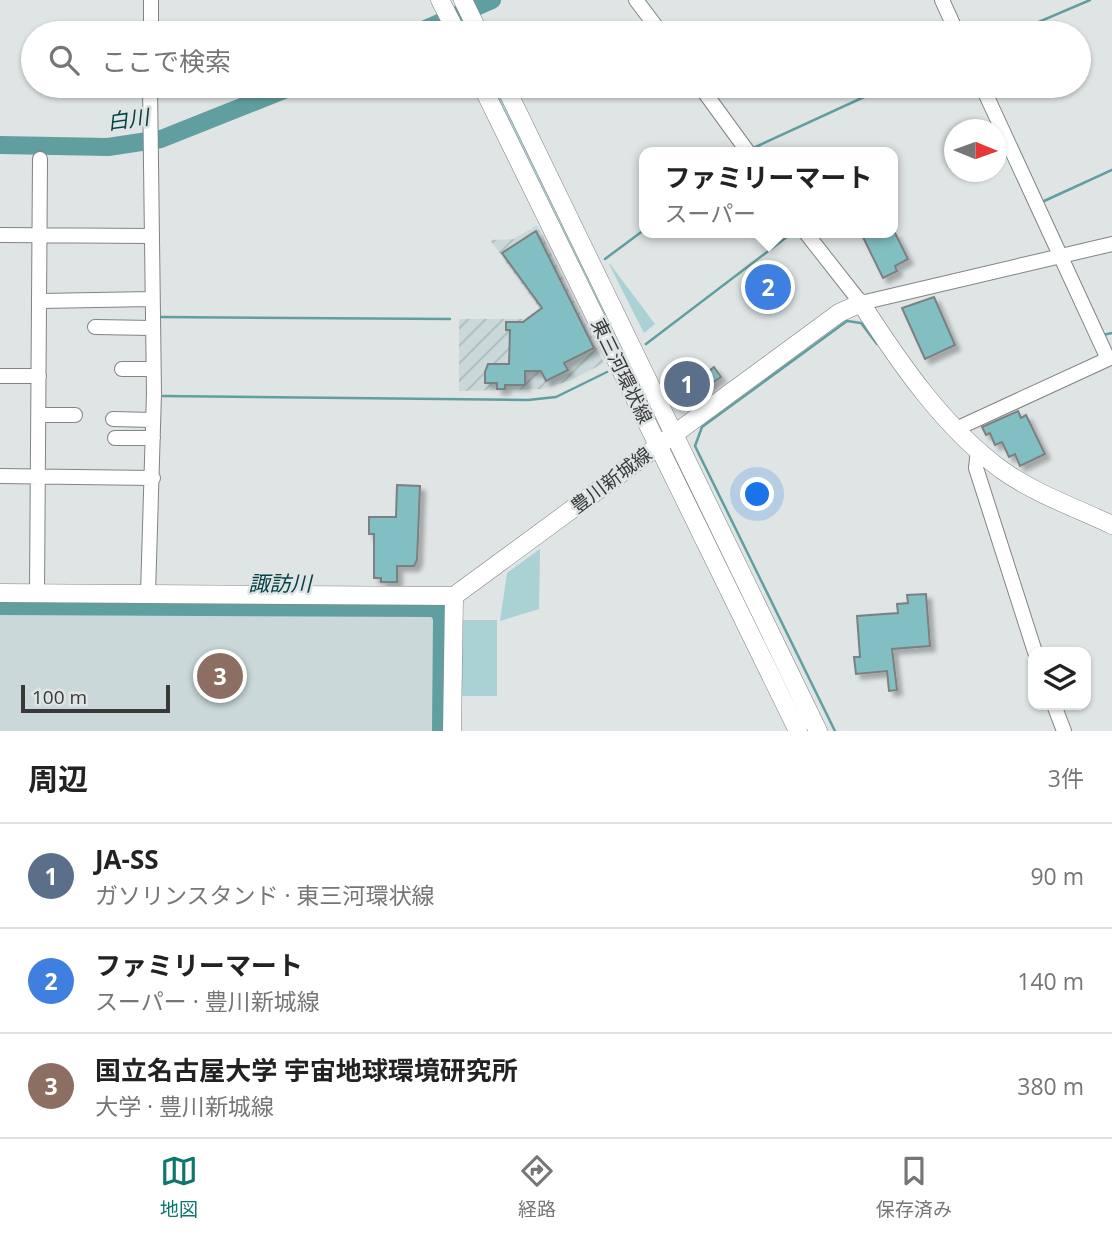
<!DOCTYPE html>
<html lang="ja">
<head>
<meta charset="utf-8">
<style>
  body { margin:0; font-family:"Open Sans","Noto Sans JP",sans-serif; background:#f6f6f6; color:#222 }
  .controls { position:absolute; right:21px; bottom:21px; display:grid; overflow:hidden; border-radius:14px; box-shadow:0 2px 5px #0004 }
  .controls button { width:63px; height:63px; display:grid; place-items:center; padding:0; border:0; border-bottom:2px solid #e0e0e0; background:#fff; color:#222; font:35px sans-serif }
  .compass { position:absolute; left:944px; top:119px; width:63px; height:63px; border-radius:50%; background:#fff; box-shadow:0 2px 5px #0004; rotate:91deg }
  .scale { position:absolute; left:21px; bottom:18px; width:149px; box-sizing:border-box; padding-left:7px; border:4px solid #383a3a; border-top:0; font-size:19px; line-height:24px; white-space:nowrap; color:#383a3a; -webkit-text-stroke:5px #dfe4e4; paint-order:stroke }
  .you { position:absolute; left:758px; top:495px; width:24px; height:24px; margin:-18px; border:5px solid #fff; border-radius:50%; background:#1a73e8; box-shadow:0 0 0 10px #1a73e833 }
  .badge { display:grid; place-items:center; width:46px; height:46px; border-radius:50%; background:#0f766e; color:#fff; font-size:23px; font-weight:700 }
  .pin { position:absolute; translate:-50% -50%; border:4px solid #fff; box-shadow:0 2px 7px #0006 }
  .popup { position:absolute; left:639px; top:147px; width:259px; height:91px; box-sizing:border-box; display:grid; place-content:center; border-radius:14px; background:#fff; filter:drop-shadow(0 2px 5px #0005); font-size:23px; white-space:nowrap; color:#767676 }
  .popup b { font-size:26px; color:#222 }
  .popup::after { content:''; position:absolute; left:50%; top:100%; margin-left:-14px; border:14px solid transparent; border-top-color:#fff }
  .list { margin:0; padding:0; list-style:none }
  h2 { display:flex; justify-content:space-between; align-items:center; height:91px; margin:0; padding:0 28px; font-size:30px }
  h2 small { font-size:23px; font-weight:400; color:#767676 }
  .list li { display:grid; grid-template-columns:46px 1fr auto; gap:21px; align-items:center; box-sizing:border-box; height:105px; padding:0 28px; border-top:2px solid #e0e0e0 }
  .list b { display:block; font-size:26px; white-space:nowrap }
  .list p { margin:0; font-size:23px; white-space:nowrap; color:#767676 }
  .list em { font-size:23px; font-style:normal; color:#767676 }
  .icon { flex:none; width:38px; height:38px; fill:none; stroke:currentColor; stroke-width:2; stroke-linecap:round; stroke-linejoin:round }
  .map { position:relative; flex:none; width:1112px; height:731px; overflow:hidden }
  .search { position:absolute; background:#fff; box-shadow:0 2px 5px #0004; left:21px; right:21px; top:21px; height:77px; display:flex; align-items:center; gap:18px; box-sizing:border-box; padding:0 24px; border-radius:38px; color:#767676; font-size:26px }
  .sheet { height:406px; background:#fff }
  nav { display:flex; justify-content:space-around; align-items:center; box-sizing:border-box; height:98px; border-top:2px solid #e0e0e0; background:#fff; font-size:19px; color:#767676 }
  nav a { display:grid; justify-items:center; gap:4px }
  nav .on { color:#0f766e }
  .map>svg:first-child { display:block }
  .built { fill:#cad8d9 }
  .industrial { fill:url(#industrial-furrows) }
  .green { fill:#aad1d3 }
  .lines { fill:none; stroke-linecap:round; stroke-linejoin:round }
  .stream { stroke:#619ea0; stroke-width:2.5 }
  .river { stroke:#619ea0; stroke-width:18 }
  .building { fill:#82bfc2; stroke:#7b8080; stroke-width:2; filter:url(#shadow) }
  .minor-casing { stroke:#808485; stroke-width:16 }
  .major-casing { stroke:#808485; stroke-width:19 }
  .minor { stroke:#fff; stroke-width:14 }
  .major { stroke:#fff; stroke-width:18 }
  .labels { text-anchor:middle; stroke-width:5; stroke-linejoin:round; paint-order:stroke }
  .street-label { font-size:19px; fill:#383a3a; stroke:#dfe4e4 }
  .water-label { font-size:21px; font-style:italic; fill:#044143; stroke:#dfe4e4 }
</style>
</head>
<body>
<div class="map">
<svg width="1112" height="731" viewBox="0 0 1112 731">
  <defs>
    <pattern id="industrial-furrows" width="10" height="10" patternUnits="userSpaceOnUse" patternTransform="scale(1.75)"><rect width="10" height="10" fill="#cad8d9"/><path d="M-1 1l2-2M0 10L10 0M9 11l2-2" fill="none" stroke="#aebabb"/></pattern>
    <filter id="shadow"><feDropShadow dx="5" dy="5" stdDeviation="2" flood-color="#0004"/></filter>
  </defs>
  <rect width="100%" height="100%" fill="#dfe4e4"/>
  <!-- built -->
  <path class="built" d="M0,610L433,611L440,620L439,731H0Z"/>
  <!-- industrial -->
  <path class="industrial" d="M537,225L604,363L569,381L542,389L459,391V319H524L539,308L490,240L514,239Z"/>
  <!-- green -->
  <path class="green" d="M487,86H501L655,412L647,416Z
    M610,264L655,324L644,333L609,264Z
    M540,549L539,609L500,621L507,573Z
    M462,620H497V696H462Z"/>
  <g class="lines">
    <!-- stream -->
    <path class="stream" d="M1013,33L1090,0
      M751,149L888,86
      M1042,202L1112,170
      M605,259L644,230
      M159,317L450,319
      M1103,335L1112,333
      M646,344L792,233
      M163,396L528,400L556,397L607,372
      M835,731L695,446L702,427L847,321L861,323L877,344"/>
    <!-- river -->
    <path class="river" d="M416,33L492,0
      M0,145L108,147L161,139L294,86
      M0,606L433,608L439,611L442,618L441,731"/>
  </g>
  <!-- building -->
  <path class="building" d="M536,231L594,348L564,363L568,370L546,381L541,371H525V385H505V389H497V383H485V372L488,364H509L510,330H506V322H523L542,308L502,253Z
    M861,233H895L908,259L895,266L897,271L883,278Z
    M766,270L784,293L770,303L753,280Z
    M934,297L955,345L925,359L902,308Z
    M714,367L721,377L697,393L693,387L683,402L676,398L686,378L695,372L700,378Z
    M1018,411L1021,418L1026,415L1045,454L1020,466L1015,454L1009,457L1002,442L995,445L990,433L986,435L982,427Z
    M397,485L420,486L417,560L414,566H397V582H381V578H374V534H369V517H396Z
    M926,594L930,646L892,649L897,690L889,691L887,671L856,674L854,657H860L857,616L898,613L897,604L908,603L907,595Z"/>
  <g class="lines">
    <!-- minor casing -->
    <g class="minor-casing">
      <path id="minor" d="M636,0L661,33
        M942,0L957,33
        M151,33V0
        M700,86L748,152
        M806,233L861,303L1112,244
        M0,235L152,236
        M40,301L152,299
        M95,327L152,328
        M122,369H151
        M0,376H39
        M39,415H75
        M113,419L153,420
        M958,428L1108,359L982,86
        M115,438H153
        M978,450L976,468L1035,652
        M0,476L153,478
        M37,593L40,159
        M148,594L154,393L150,86
        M1054,705L1064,731"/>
    </g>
    <!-- major casing -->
    <g class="major-casing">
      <path id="major" d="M440,0L457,33
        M463,0L479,33
        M482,86L798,731
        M505,86L818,731
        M0,593L454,596L839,313L861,303C899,362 944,428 1002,470C1034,493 1076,508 1112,525
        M452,731L454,596"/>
    </g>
    <!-- minor -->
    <use href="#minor" class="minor"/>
    <!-- major -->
    <use href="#major" class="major"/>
  </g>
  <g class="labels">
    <!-- street labels -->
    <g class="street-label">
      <text transform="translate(622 371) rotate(64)" y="7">東三河環状線</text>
      <text transform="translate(611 480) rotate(-37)" y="7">豊川新城線</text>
    </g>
    <!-- water labels -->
    <g class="water-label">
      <text transform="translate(128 120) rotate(-8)" y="7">白川</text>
      <text x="280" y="591">諏訪川</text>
    </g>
  </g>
</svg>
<div class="controls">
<button><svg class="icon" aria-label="layers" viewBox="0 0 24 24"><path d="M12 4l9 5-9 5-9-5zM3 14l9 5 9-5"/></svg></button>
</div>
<svg class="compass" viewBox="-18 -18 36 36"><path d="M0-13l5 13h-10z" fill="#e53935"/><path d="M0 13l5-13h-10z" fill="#767676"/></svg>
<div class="scale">100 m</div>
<div class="you"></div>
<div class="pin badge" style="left:687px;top:384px;background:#5c6f8a">1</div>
<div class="pin badge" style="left:768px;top:287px;background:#3f7fe0">2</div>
<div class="popup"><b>ファミリーマート</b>スーパー</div>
<div class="pin badge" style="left:220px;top:676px;background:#8d6e63">3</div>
<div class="search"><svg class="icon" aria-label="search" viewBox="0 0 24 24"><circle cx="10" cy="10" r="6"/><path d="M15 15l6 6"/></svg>ここで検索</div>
</div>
<section class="sheet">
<h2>周辺<small>3件</small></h2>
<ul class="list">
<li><span class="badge" style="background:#5c6f8a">1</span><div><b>JA-SS</b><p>ガソリンスタンド · 東三河環状線</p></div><em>90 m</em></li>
<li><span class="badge" style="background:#3f7fe0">2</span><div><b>ファミリーマート</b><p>スーパー · 豊川新城線</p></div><em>140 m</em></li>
<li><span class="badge" style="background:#8d6e63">3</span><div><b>国立名古屋大学 宇宙地球環境研究所</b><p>大学 · 豊川新城線</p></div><em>380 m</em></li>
</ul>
</section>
<nav>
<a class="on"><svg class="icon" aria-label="map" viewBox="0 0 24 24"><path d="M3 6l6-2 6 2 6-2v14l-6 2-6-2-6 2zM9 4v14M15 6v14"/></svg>地図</a>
<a><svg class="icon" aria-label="directions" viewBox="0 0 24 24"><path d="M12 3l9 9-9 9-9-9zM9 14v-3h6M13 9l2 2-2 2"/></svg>経路</a>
<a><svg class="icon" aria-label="saved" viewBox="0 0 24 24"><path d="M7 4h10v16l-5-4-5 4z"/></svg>保存済み</a>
</nav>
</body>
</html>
